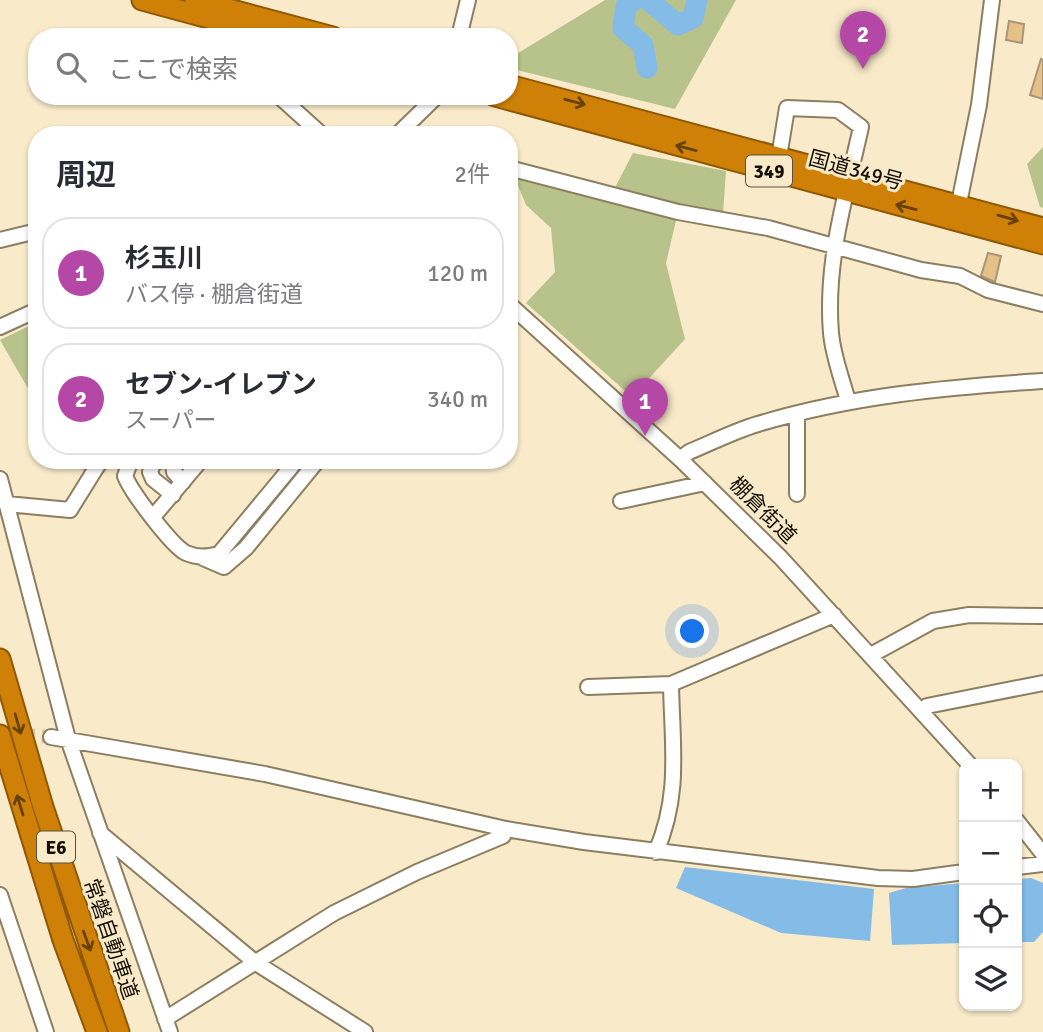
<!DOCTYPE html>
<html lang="ja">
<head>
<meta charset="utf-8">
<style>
  body { margin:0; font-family:Signika,"Noto Sans JP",sans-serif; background:#f2f2f3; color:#2b2b33 }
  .controls { position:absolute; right:21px; bottom:21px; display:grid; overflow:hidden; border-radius:14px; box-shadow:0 2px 5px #0004 }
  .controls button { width:63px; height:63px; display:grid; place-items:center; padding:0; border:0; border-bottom:2px solid #e1e1e2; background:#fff; color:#2b2b33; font:35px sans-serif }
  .you { position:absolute; left:693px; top:632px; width:24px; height:24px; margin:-18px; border:5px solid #fff; border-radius:50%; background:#1a73e8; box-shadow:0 0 0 10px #1a73e833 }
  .badge { display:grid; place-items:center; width:46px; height:46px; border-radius:50%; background:#b548a6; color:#fff; font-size:23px; font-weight:700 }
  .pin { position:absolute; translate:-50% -58px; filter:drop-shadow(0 2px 4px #0008) }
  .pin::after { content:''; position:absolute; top:37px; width:24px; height:21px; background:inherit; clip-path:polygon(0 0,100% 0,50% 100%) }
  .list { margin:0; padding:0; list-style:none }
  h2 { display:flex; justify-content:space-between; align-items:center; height:91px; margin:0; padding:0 28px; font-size:30px }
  h2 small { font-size:23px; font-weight:400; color:#7c7c81 }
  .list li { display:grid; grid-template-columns:46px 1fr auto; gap:21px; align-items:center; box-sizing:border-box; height:112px; margin:0 14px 14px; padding:0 14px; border:2px solid #e1e1e2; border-radius:28px }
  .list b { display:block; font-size:26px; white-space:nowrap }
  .list p { margin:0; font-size:23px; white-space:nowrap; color:#7c7c81 }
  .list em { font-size:23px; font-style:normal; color:#7c7c81 }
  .icon { flex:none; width:38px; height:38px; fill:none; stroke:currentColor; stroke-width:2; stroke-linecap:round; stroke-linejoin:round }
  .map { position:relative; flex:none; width:1043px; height:1032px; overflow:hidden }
  .search { position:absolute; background:#fff; box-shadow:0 2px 5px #0004; left:28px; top:28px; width:490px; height:77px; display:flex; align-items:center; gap:18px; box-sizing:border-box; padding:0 24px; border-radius:28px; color:#7c7c81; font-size:26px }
  .panel { position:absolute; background:#fff; box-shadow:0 2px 5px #0004; left:28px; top:126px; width:490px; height:343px; border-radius:28px }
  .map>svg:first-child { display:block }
  .green { fill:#b7c38a }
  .water { fill:#85bbe7 }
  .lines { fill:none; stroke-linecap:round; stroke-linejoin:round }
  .river { stroke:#85bbe7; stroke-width:21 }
  .building { fill:#e5c187; stroke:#a8967a; stroke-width:2 }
  .minor-tunnel { stroke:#d7c9ac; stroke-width:14; stroke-dasharray:14 7; stroke-linecap:butt }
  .minor-casing { stroke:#8c7e61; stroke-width:18 }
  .highway-casing { stroke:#8e5806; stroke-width:23 }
  .minor { stroke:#fff; stroke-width:14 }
  .highway { stroke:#cf8006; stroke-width:19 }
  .oneway { stroke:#684205 }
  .labels { text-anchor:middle; stroke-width:6; stroke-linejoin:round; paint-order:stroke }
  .shield { fill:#f9eaca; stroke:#595140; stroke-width:2 }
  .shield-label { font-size:19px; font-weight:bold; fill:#140f05 }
  .street-label { font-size:21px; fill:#140f05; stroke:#f9eaca }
</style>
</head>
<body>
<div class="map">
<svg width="1043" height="1032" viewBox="0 0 1043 1032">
  <rect width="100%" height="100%" fill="#f9eaca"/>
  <!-- green -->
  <path class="green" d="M605,0H736L675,109L517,70L515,55Z
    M1043,147V208L1040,207L1027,164Z
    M633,153L726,171L723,214L679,208L666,263L685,339L632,397L526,303L555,272L551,228L526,205L514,176L609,199Z
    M37,322V404L0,340Z
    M70,460H115L97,481Z"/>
  <!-- water -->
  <path class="water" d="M685,867L874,889L870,941L781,933L676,888Z
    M1031,878L1043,883V932L1034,942H1017V879Z
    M964,883V943L892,945L889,893L906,888Z"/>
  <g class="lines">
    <!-- river -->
    <path class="river" d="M634,0L626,6L623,28L643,45L647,68
      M648,0L678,25L693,18L697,0"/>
  </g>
  <!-- building -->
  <path class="building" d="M1009,21L1024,24L1022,43L1006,40Z
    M1041,59L1043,60V99L1030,95Z
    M988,253L1001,256L995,282L981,276Z"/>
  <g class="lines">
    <!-- minor-tunnel -->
    <path class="minor-tunnel" d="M0,733L51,737"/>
    <!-- minor casing -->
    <g class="minor-casing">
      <path id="minor" d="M459,37L468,0
        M279,96L322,135
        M397,135L437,96
        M779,157L787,108L838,110L861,127C846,195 825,262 831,333C833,356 842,379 848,401
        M509,168L678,212L768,228L921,270L960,276L988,290L1043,304
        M957,213L979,105L992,0
        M0,240L37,231
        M509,304L680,459L781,558L969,764
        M0,327L37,310
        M797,415V494
        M680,459L689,452C711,443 734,431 758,424C850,396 947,387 1043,381
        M131,460L125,476C131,492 172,546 186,553C198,558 207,557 219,554L297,460
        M161,460L153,464L150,472L153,479L173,495
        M177,460L173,464L174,472L183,482
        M0,479L68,739L170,1032
        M621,501L705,483
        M7,504L70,510L101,460
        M153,517L201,460
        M203,558L224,567L246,548L318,460
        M871,655L933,621L969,615L1043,616
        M671,684L834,615
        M588,687L671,684C672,745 681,794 656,852
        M922,712L927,706L1043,683
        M51,737L265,774L506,829L584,842L878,878L913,879L964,872
        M1017,821L1043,854
        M100,833L256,963L365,1032
        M1017,867L1043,864
        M0,895L46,1032
        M165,1019L334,913L417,872L503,836L506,829"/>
    </g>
    <!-- highway casing -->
    <g class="highway-casing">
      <path id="highway" d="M142,0L279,37
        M195,0L333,37
        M509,85L1043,228
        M495,96L1043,244
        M0,659L43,807L119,1032
        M0,735L63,940L97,1032"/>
    </g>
    <!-- minor -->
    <use href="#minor" class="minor"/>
    <!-- highway -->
    <use href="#highway" class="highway"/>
  </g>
  <!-- one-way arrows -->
  <defs><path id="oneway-shaft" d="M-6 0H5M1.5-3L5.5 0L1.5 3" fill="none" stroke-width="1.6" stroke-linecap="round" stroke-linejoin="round" transform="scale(1.75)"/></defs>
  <g class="oneway">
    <use href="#oneway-shaft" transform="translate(575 102) rotate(15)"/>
    <use href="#oneway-shaft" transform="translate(686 148) rotate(-165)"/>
    <use href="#oneway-shaft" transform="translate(906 207) rotate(-166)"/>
    <use href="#oneway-shaft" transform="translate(1008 218) rotate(16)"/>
    <use href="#oneway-shaft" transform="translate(18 724) rotate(74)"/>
    <use href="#oneway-shaft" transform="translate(20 805) rotate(-107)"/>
    <use href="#oneway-shaft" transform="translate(87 941) rotate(70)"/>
  </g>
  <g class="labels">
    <!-- shield labels -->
    <g class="shield">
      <rect x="746" y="155.5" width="46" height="31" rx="5"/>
      <rect x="37" y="831.5" width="38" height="31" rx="5"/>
    </g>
    <g class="shield-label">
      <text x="769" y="178">349</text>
      <text x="56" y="854">E6</text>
    </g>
    <!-- street labels -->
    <g class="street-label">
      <text transform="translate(856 170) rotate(15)" y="7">国道349号</text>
      <text transform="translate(763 510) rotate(45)" y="7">棚倉街道</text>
      <text transform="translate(111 939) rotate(71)" y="7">常磐自動車道</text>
    </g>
  </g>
</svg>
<div class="controls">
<button>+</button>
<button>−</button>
<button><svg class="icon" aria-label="locate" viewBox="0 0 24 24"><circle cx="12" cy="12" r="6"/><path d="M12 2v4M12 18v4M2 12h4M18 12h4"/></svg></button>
<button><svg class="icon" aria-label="layers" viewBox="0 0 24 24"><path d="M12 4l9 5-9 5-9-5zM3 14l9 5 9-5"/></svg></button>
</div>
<div class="you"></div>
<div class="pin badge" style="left:645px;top:436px">1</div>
<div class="pin badge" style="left:863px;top:69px">2</div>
<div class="search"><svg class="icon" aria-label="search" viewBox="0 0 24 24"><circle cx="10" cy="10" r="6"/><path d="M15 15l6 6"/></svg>ここで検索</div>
<section class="panel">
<h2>周辺<small>2件</small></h2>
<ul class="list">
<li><span class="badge">1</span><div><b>杉玉川</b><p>バス停 · 棚倉街道</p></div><em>120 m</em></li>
<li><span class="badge">2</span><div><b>セブン-イレブン</b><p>スーパー</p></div><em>340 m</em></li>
</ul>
</section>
</div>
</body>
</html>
